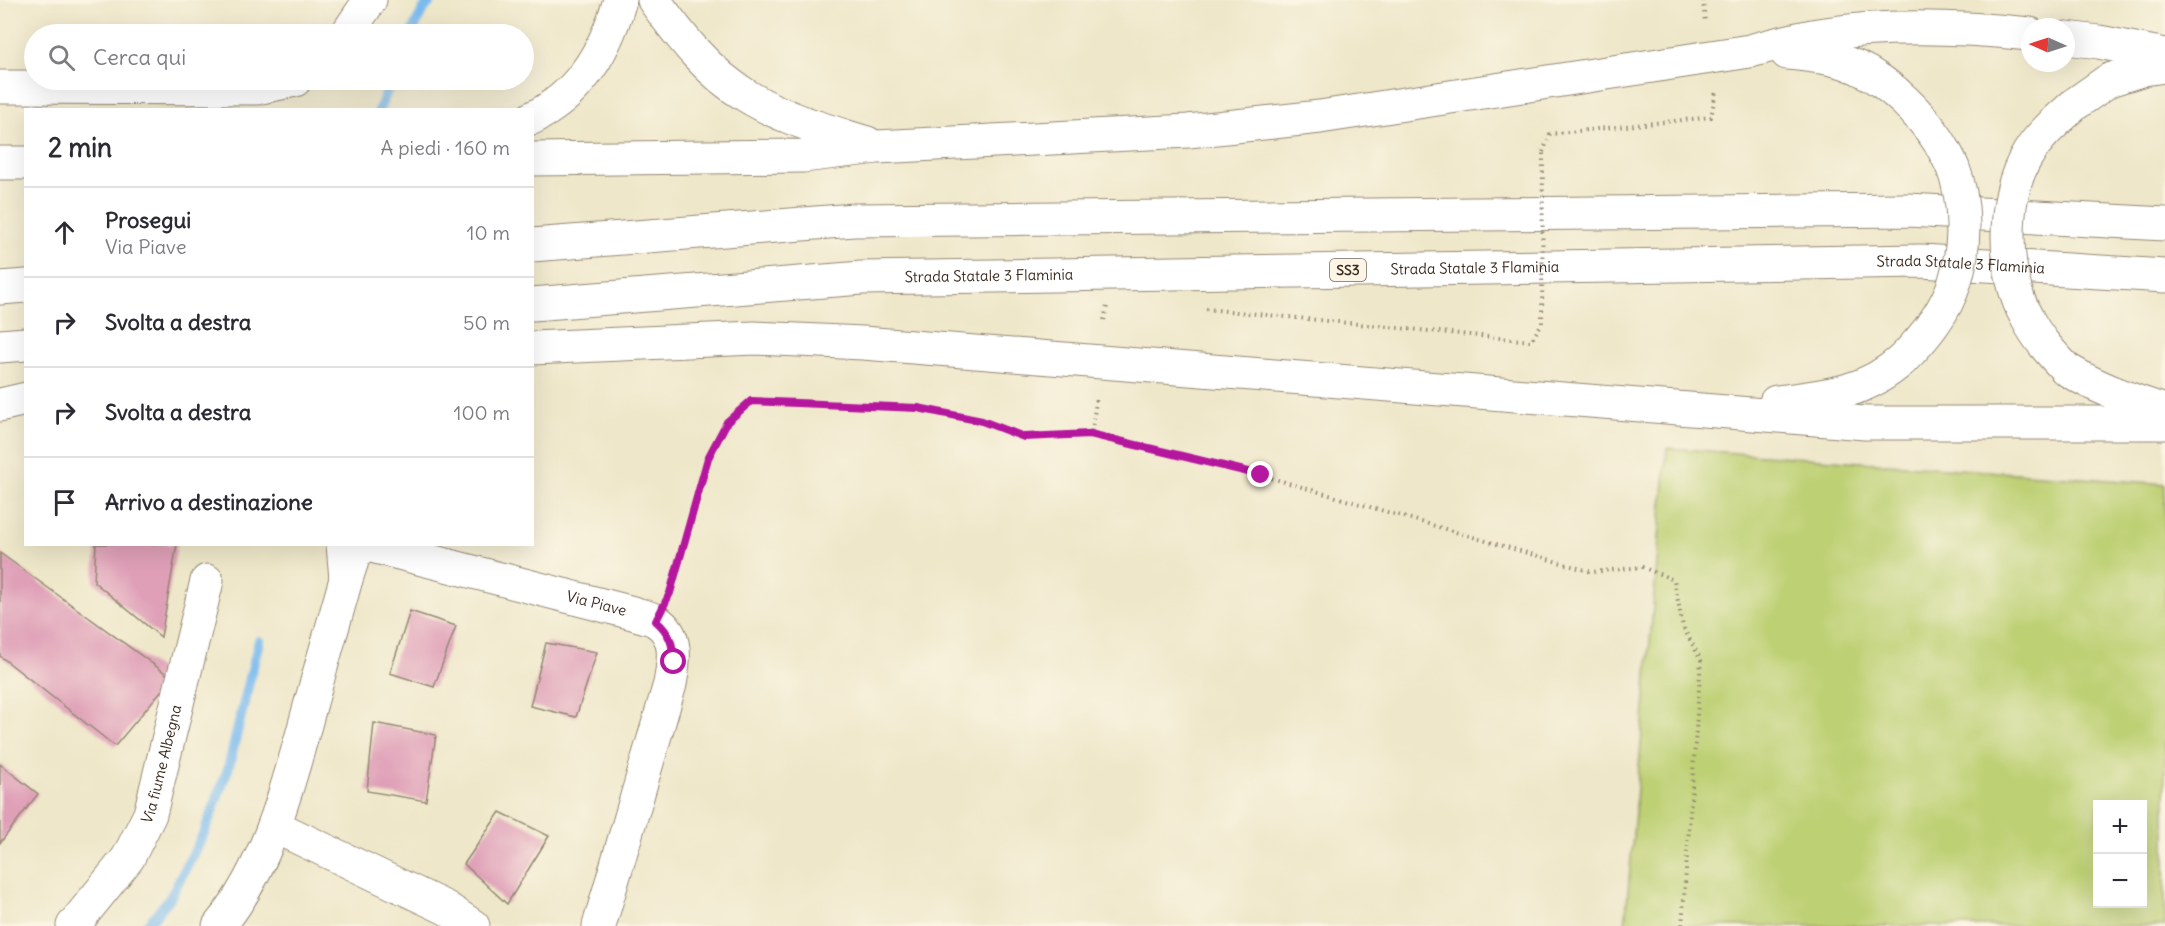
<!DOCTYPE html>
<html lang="it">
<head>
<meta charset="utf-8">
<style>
  body { margin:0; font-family:Delius,sans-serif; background:#f7f7f7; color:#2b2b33 }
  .controls { position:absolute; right:18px; bottom:18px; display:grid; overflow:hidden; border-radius:0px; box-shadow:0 6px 24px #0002 }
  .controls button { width:54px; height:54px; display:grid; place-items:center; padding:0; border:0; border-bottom:2px solid #e1e1e2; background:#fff; color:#2b2b33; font:30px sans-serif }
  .compass { position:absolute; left:2021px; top:18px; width:54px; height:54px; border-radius:50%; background:#fff; box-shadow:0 6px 24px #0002; rotate:273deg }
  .stop { position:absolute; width:18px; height:18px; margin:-14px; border:4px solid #b5179e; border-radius:50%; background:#fff }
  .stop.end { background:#b5179e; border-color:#fff; box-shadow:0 2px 6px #0008 }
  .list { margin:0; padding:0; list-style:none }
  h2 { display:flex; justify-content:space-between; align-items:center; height:78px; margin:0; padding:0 24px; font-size:26px }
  h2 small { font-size:20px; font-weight:400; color:#7c7c81 }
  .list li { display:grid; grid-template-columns:39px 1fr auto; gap:18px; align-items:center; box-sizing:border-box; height:90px; padding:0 24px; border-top:2px solid #e1e1e2 }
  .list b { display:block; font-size:22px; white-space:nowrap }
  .list p { margin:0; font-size:20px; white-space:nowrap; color:#7c7c81 }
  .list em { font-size:20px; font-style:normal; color:#7c7c81 }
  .icon { flex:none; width:33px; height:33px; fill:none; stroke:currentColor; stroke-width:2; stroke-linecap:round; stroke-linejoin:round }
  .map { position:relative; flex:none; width:2165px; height:926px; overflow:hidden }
  .search { position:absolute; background:#fff; box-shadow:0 6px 24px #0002; left:24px; top:24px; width:510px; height:66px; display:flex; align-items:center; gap:15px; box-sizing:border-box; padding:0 21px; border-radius:33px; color:#7c7c81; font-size:22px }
  .panel { position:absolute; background:#fff; box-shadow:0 6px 24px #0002; left:24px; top:108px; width:510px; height:438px; border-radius:0px }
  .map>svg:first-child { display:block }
  .green { fill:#bdd073; stroke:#7c7d48; stroke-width:1.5; fill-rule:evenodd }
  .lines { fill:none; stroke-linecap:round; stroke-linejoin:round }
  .stream { stroke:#7abbef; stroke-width:10 }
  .building { fill:#df9fb7 }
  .minor-casing { stroke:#948874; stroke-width:35 }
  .major-casing { stroke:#948874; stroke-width:35 }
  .highway-casing { stroke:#948874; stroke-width:35 }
  .path { stroke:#948874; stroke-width:4; stroke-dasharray:1.5 4.5; stroke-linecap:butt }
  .minor { stroke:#fff; stroke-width:33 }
  .major { stroke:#fff; stroke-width:33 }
  .highway { stroke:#fff; stroke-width:33 }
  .highway-bridge-casing { stroke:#948874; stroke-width:35; stroke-linecap:butt }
  .path-bridge { stroke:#948874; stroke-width:4; stroke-dasharray:1.5 4.5; stroke-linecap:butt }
  .highway-bridge { stroke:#fff; stroke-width:33 }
  .route { stroke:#b5179e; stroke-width:8 }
  .labels { text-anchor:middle; stroke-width:5; stroke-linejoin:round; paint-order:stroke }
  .shield { fill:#fcf5e5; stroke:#75675a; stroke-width:1.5 }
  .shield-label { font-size:14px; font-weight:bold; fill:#3b2a1e }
  .street-label { font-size:15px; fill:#3b2a1e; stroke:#fcf5e5 }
</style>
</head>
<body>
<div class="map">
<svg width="2165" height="926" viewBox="0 0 2165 926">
  <rect width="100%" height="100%" fill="#fcf5e5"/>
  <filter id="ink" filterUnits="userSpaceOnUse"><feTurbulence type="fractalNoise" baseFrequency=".0167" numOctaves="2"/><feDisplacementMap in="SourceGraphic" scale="12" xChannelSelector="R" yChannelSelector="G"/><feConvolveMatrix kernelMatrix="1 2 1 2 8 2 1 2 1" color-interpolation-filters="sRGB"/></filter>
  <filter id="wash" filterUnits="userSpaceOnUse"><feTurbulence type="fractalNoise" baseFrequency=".008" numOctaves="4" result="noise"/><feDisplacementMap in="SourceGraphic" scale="24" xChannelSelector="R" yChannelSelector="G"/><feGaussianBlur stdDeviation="1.35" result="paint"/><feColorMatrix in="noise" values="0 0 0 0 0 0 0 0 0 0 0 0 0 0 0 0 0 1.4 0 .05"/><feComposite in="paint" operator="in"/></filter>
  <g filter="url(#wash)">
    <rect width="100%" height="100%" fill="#eee7c9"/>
    <!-- green -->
    <path class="green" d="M1667,448L2165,484V926H1625ZM2098,804H2142V904H2098Z"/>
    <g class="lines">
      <!-- stream -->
      <path class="stream" d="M411,34L423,10L432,0
        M379,110L392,80
        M146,926L170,898L204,833L228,769L259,641"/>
    </g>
    <g id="blocks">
      <!-- building -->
      <path class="building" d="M96,544H177L161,637L94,582Z
        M0,553L172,678L115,746L0,656Z
        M410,611L456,626L434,687L390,673Z
        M546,643L597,652L576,717L530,706Z
        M374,723L436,735L426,801L367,791Z
        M0,764L38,794L0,843Z
        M500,812L549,836L507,904L464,864Z"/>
    </g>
  </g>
  <g filter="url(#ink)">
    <use href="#blocks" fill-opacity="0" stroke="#948874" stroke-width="1.5"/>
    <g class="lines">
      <!-- minor casing -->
      <g class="minor-casing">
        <g id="minor">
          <path d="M347,34L370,0"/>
          <path d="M0,87L256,88L295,80"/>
          <path id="s1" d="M364,544L633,613C641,616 650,617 656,621C679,635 674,662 670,684L599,926"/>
          <path d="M274,826L446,908L473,926"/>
          <path id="s2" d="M73,926L128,858L150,814L207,581"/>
        </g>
      </g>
      <!-- major casing -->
      <g class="major-casing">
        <path id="major" d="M219,926C266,870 287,790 306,721C319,673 333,626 346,579L355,552"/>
      </g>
      <!-- highway casing -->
      <g class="highway-casing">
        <g id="highway">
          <path d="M654,0C680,36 708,73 747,96C784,119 826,130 867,143"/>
          <path d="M2066,38L2099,42L2165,55"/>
          <path d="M1787,53C1834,57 1858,61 1895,92"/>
          <path d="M2075,104L2109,80L2144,69L2165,66"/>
          <path d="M532,118C580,95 606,49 620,0"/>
          <path d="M532,159L803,156L877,147L1188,131L1320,117L1750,51C1772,45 1795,39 1818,35C1886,24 1961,27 2030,34"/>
          <path d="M0,163H26"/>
          <path d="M532,245L854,220L1908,210L2165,224"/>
          <path d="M0,288L26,286"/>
          <path id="s3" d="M532,304L862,278L1921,261L2165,276"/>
          <path d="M0,346L26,344"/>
          <path d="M532,348L754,338L863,343L1865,423H2165"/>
          <path d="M2066,369C2097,388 2131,400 2165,411"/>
          <path d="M1776,402C1824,396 1864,394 1902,360"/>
          <path d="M0,405L26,399"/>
          <path d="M343,544L346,579"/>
        </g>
      </g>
      <!-- path -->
      <path class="path" d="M1703,0L1705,23
        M1543,152L1550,134L1711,117L1716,91
        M1206,309L1531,341L1542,323
        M1104,320L1107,306
        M1091,434L1261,475L1592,572L1642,567L1674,580L1683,627L1701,660L1682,926
        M671,591L708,458L727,422L751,401L918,408L982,421L1024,437L1091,434L1097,396"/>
      <!-- minor -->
      <use href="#minor" class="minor"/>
      <!-- major -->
      <use href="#major" class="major"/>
      <!-- highway -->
      <use href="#highway" class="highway"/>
      <!-- highway-bridge casing -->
      <g class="highway-bridge-casing">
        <path id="highway-bridge" d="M1895,92C1918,112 1941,139 1953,168C1966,202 1966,246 1955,281C1946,312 1924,338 1902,360
          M2066,369C2051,353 2037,338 2027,318C2002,275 2001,197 2028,154C2040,134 2058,120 2075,104"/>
      </g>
      <!-- path-bridge -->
      <path class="path-bridge" d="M1542,323L1543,152"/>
      <!-- highway-bridge -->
      <use href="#highway-bridge" class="highway-bridge"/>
    </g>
  </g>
  <g class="lines" filter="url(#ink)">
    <!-- route -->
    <path class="route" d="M674,662C673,644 670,633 656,621L670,593L708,458L727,422L751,401L918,408L982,421L1024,437L1090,434L1261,475"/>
  </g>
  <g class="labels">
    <!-- shield labels -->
    <rect class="shield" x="1330" y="259" width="36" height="22" rx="4.5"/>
    <g class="shield-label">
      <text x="1348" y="275">SS3</text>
    </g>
    <!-- street labels -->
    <g class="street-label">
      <text dy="5" stroke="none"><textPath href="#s3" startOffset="1430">Strada Statale 3 Flaminia</textPath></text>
      <text dy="5" stroke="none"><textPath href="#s3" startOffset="944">Strada Statale 3 Flaminia</textPath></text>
      <text dy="5" stroke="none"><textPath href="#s3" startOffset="458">Strada Statale 3 Flaminia</textPath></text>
      <text dy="5" stroke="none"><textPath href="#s1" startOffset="240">Via Piave</textPath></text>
      <text dy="5" stroke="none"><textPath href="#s2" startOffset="188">Via fiume Albegna</textPath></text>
    </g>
  </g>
</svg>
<div class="controls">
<button>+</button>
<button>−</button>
</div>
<svg class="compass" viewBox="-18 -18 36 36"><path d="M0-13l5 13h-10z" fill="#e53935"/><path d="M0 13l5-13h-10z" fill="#7c7c81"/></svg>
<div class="stop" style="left:674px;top:662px"></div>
<div class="stop end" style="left:1261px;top:475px"></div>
<div class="search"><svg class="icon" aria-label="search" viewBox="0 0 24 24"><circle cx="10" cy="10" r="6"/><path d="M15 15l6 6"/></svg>Cerca qui</div>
<section class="panel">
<h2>2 min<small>A piedi · 160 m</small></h2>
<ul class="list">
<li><svg class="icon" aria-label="ahead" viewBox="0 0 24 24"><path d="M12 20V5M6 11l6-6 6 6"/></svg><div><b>Prosegui</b><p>Via Piave</p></div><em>10 m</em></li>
<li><svg class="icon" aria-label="right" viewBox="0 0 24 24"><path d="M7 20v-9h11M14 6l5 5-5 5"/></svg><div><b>Svolta a destra</b></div><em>50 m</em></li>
<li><svg class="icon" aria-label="right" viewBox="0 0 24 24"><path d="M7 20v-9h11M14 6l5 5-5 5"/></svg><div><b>Svolta a destra</b></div><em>100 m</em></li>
<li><svg class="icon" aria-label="arrive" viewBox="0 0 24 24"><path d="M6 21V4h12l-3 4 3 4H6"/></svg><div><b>Arrivo a destinazione</b></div></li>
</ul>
</section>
</div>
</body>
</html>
